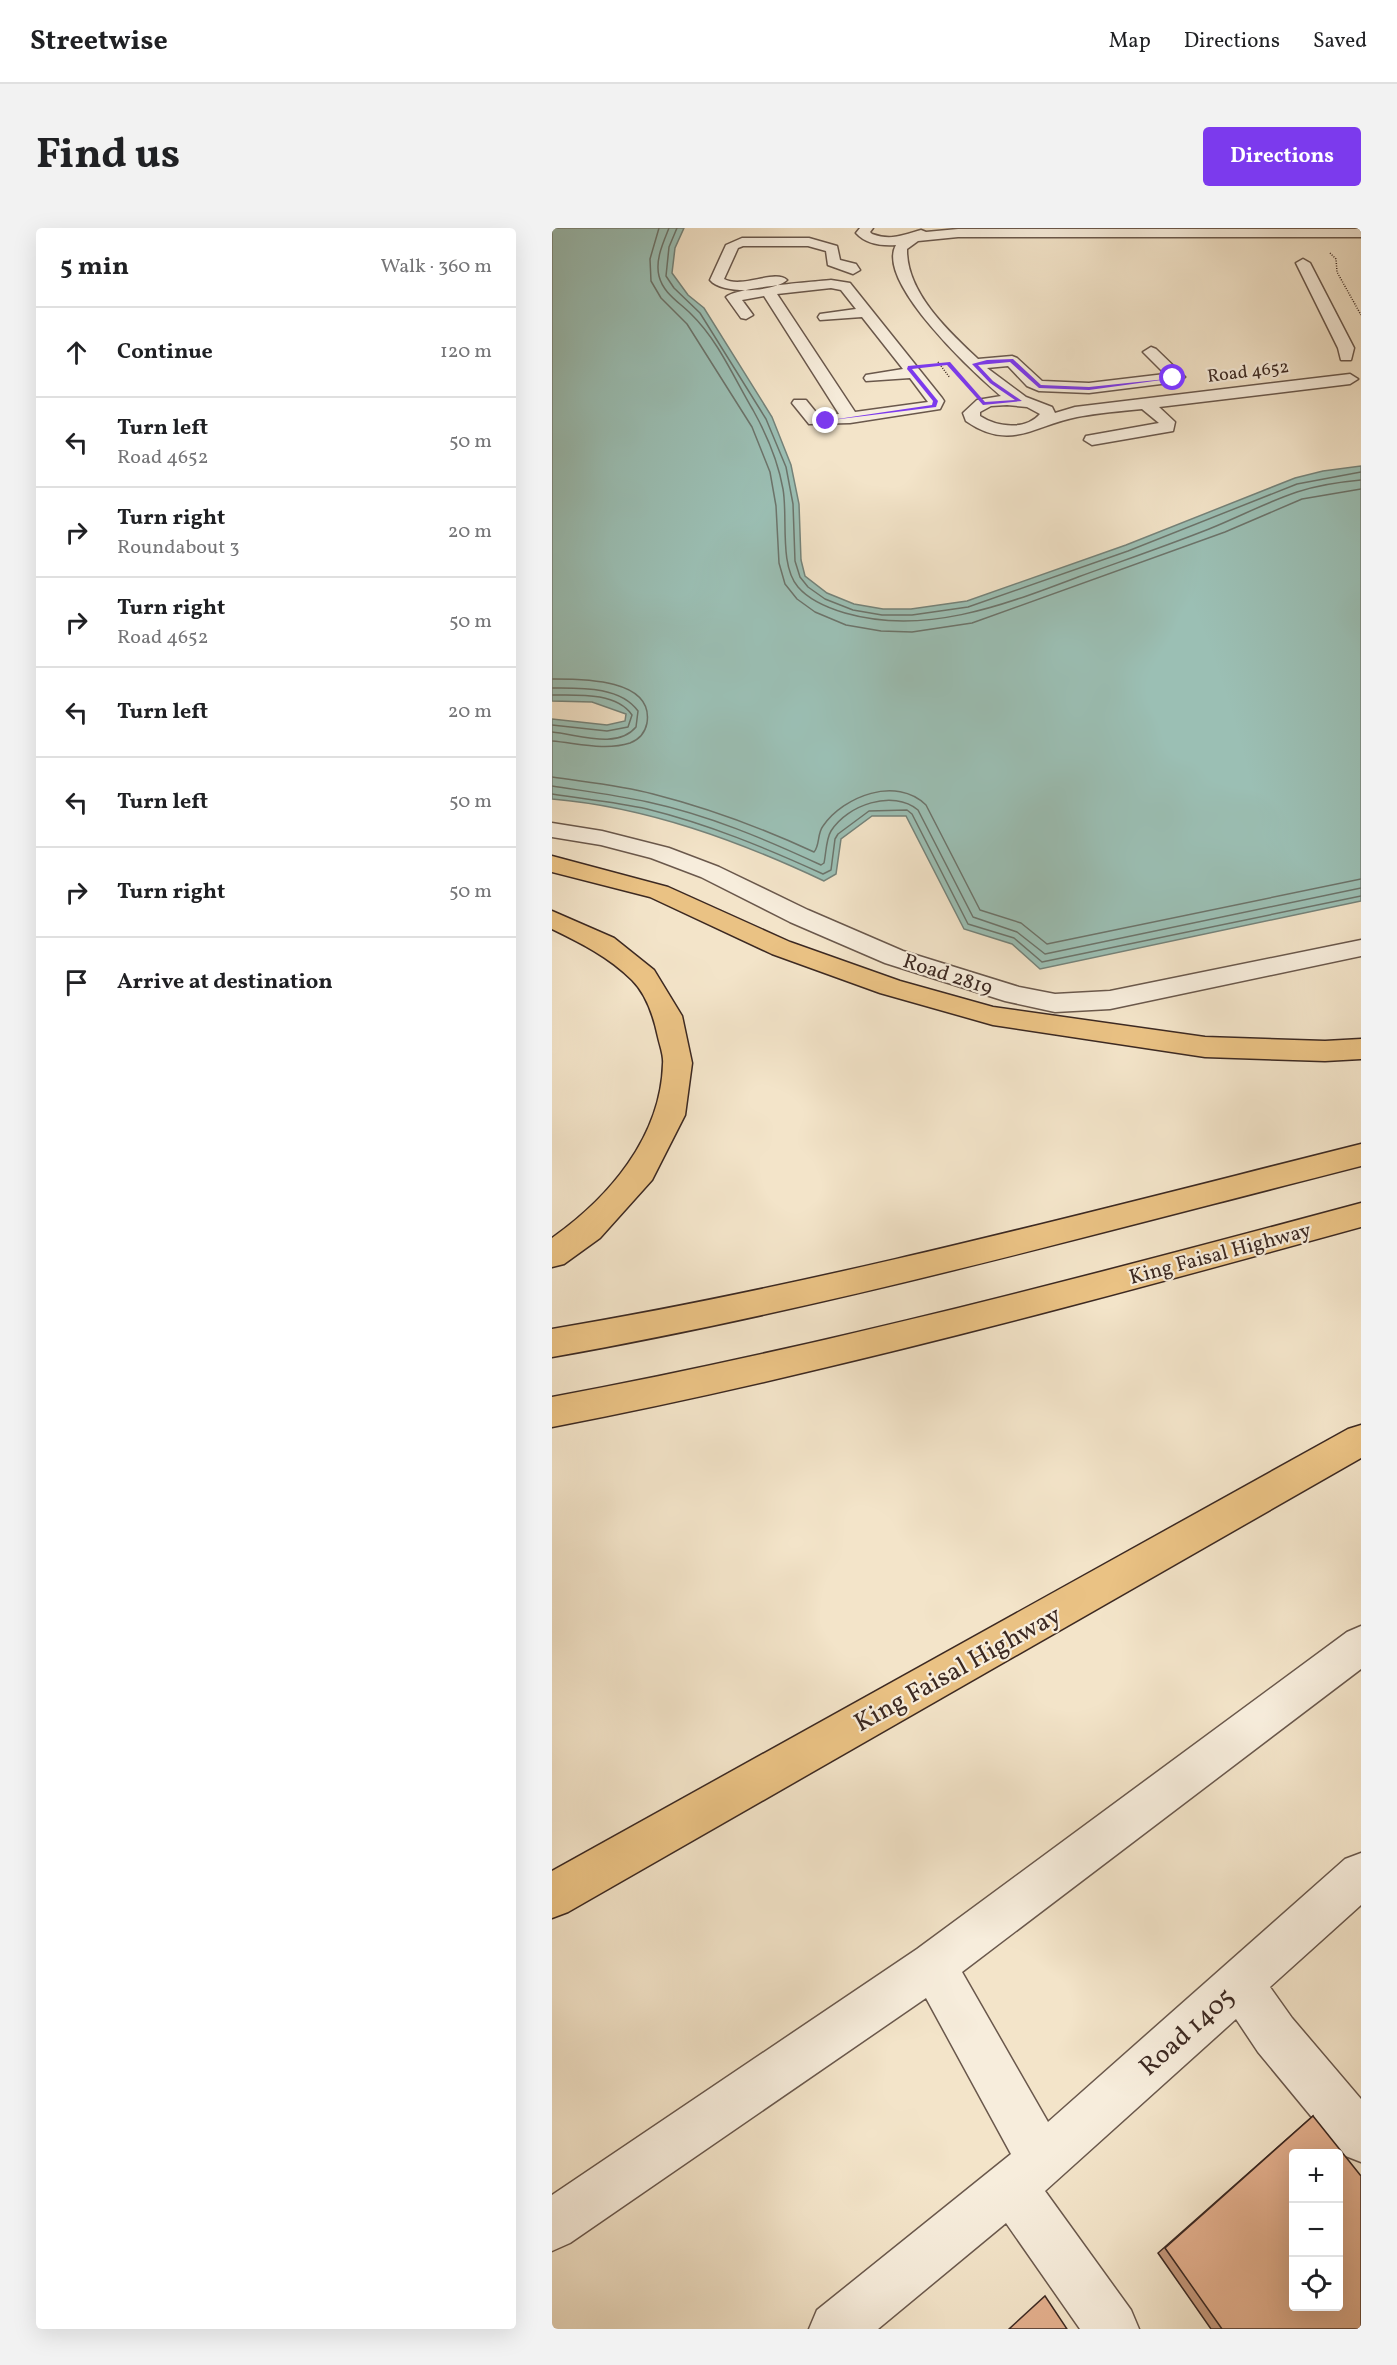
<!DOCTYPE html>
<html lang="en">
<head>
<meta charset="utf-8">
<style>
  body { margin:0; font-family:Vollkorn,serif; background:#f2f2f2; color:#202124 }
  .controls { position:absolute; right:18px; bottom:18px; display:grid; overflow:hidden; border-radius:6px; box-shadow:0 6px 24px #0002 }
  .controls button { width:54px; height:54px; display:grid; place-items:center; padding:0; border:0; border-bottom:2px solid #e0e0e0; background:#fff; color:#202124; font:30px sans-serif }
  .stop { position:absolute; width:18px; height:18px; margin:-14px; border:4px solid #7c3aed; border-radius:50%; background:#fff }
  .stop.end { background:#7c3aed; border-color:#fff; box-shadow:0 2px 6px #0008 }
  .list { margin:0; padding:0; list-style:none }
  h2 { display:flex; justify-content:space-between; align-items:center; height:78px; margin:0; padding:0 24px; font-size:26px }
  h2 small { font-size:20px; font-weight:400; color:#757577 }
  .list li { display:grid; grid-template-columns:39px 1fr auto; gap:18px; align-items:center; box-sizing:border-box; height:90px; padding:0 24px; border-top:2px solid #e0e0e0 }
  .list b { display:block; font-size:22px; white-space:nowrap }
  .list p { margin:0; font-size:20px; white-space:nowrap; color:#757577 }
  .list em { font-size:20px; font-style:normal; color:#757577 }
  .icon { flex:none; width:33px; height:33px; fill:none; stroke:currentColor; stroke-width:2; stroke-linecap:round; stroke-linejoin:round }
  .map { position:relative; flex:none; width:809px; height:2101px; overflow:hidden; border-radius:6px }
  header { display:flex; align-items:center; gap:36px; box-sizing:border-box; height:84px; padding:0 30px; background:#fff; border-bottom:2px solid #e0e0e0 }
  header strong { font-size:28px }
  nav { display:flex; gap:33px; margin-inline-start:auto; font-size:21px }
  .intro { display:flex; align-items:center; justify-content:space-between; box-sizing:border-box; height:144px; padding:0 36px }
  h1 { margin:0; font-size:42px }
  .button { padding:15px 27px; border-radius:6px; background:#7c3aed; color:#fff; font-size:21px; font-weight:700 }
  main { display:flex; gap:36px; padding:0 36px }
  aside { flex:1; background:#fff; border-radius:6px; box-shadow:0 6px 24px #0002 }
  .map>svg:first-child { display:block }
  .water { fill:#9bbfb4; stroke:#75837a; stroke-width:1.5 }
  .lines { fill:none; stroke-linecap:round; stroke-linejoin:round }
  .shore { stroke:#6c746b; stroke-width:1.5 }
  .minor-casing { stroke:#6a584c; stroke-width:3 }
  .major-casing { stroke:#3c2922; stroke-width:3 }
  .highway-casing { stroke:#3c2922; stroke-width:3 }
  .path { stroke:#3c2922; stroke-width:1.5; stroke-dasharray:1 1.5; stroke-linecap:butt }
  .minor { fill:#f7eddc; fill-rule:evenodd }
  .major { fill:#eac284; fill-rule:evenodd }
  .highway { fill:#eac284; fill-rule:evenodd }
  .wall { fill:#c39679; stroke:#3c2922; stroke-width:1.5 }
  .building { fill:#e3af8d; stroke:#3c2922; stroke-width:1.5; fill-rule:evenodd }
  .route { fill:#7c3aed }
  .labels { text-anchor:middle; stroke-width:4.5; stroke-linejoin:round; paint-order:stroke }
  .far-street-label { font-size:18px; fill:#3c2922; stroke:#f7eddc }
  .street-label { font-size:21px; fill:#3c2922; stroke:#f7eddc }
  .near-street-label { font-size:26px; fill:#3c2922; stroke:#f7eddc }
</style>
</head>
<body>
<header>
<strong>Streetwise</strong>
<nav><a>Map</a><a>Directions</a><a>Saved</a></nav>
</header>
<div class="intro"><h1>Find us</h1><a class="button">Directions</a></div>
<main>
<aside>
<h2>5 min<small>Walk · 360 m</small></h2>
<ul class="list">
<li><svg class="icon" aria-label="ahead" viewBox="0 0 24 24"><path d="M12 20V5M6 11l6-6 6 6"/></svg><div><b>Continue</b></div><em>120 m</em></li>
<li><svg class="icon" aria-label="left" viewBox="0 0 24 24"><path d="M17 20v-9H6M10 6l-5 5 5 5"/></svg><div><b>Turn left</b><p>Road 4652</p></div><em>50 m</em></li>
<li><svg class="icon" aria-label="right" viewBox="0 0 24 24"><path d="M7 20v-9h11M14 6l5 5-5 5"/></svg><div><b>Turn right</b><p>Roundabout 3</p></div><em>20 m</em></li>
<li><svg class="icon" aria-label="right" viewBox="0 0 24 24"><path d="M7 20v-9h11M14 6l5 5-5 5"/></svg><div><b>Turn right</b><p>Road 4652</p></div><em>50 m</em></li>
<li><svg class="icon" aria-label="left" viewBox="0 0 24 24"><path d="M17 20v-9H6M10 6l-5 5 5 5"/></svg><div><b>Turn left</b></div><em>20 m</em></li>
<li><svg class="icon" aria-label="left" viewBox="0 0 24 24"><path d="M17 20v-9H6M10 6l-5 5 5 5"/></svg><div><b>Turn left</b></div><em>50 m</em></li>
<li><svg class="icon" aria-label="right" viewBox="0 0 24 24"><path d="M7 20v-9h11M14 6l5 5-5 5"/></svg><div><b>Turn right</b></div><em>50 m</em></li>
<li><svg class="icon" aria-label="arrive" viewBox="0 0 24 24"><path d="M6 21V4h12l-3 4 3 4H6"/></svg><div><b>Arrive at destination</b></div></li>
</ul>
</aside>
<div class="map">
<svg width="809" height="2101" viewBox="0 0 809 2101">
  <rect width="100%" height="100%" fill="#f3e4c9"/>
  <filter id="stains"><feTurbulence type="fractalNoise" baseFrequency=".00333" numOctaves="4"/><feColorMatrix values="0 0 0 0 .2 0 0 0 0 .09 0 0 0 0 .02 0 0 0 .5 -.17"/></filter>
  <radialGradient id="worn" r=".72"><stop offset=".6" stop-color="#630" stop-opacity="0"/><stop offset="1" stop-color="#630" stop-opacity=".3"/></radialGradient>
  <!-- water -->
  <path class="water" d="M0,0H132L123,20L120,45L136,67L152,80L220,189L239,237L247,276L249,332L253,348L275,365L302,376L331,381H359L415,373L574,317L743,250L771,243L809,238V673L488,741L460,716L412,701L354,588H320L289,611L284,646L272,653C187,613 95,579 0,571V491L55,497L73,493L74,486L40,474L0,473Z"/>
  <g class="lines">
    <!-- shore -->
    <path class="shore" d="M107,0L98,31L99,53L109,70L135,96L200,199L218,244L224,278L227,335L233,356L245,371L263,384L294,397L329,403L360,404L420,395L673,304L750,271L809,261
      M117,0C111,15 103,32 107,48C111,65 127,74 139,86C166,112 182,150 201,182C215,207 226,233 231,261C236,289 227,337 246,359C258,373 276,380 293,385C373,408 452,377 526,349C570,333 614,318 657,301C687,289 715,274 745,264C766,257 787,254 809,252
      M125,0L117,19L114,48L122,60L148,85L214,191L234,239L241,276L243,333L248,349L256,359L273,371L301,382L330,387H360L416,379L576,323L745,256L809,244
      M0,451C29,451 102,450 95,495C93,505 86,512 78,515C53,523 25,515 0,513
      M0,460C28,460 68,458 86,483L84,499C65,522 25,506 0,504
      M0,467C25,467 64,464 80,487L76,499L55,503L0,497
      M0,549C33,554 68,557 101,566C156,580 210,600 262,624C268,617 265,606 271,598C292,568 344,548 374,577L428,682L469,695L495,716L809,651
      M0,558C32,563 64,567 96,574C156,587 213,611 269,637L272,635C274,626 274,611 279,603C295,577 341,561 366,582L421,689L465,704L493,726L809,660
      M0,566C31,571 64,574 95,581C156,596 214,620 271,646L279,642L283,611L286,606L317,583L355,582L360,586L416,696L462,710L490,734L809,668"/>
    <!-- minor casing -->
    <g class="minor-casing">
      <path id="minor" d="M308,0H321L318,4L320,6C339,13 351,7 369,2L374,4L406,1H809V9H406L366,13L355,21C354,64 396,103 426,131L460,128L465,130L490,153L537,155L613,146L591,124L599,119L604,121L633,149L625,154L537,165L487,163L475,158L456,138L435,140L474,169L500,179L503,185L523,179L798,146L806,151L798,156L607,179L623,194L621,203L540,217L532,212L534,208L607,195L590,181C569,183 546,185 525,189C483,197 458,224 414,193L411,185L425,172L449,168C423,146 323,54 344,17C329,18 314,16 304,5ZM455,177L475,179L488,186C473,203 445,199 428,188V184L439,178Z
        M190,10H257L285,18L288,32L304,36L308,42L301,46L276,37L274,23L256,18H191L186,20L172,51C190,61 223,41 235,52C222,64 170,67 158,52L174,17Z
        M751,31L758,35L802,120L799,132H789L786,120L744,35Z
        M279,52L298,55L390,170L392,173L388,181L298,195L257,196L240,175L242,172H254L267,188L287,186L212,68L190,72L201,87L194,91L189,90L174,69C184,59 260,54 279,52ZM279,60L289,62L304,81L268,86L266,89L268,92L310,89L351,141L314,147L312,150L314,153L358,150L376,174L303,184L225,66Z
        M0,595L50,603L117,620L167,639L256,682L351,723L467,759L503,766L558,763L809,712V728L558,781L503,784L453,773L333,735L238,694L149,649L99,630L49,617L0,609Z
        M809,1398V1441L410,1744L496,1894L793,1631L809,1625V1677L718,1759L740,1790L809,1871V1934L791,1927L706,1824L684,1791L493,1963L579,2082L587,2101H528L454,1995L326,2101H257L265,2082L459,1926L374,1770L18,2015L0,2023V1967L365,1721L795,1404Z"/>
    </g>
    <!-- major casing -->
    <g class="major-casing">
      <path id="major" d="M809,1197V1230L16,1684L0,1690V1643L796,1201Z"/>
    </g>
    <!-- highway casing -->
    <g class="highway-casing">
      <path id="highway" d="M0,628L116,659L238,714L348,753L441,779L653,809L773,813L809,811V831L773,833L653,829L441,797L328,765L220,726L98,669L0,644Z
        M0,683L62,710L102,742L130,788L140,835L133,887L100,952L48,1010L12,1036L0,1039V1010C57,970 109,909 111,836C112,828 108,818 106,809C102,790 95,767 80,752C57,729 29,715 0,701Z
        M809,916V938C542,1006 272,1081 0,1129V1101C273,1055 541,983 809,916Z
        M809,975V999C541,1073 273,1146 0,1199V1169C273,1118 541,1047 809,975Z"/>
    </g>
    <!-- path -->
    <path class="path" d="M778,25L784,31L785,44L809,87
      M386,134L398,150"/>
    <!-- minor -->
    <use href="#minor" class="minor"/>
    <!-- major -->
    <use href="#major" class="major"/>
    <!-- highway -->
    <use href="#highway" class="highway"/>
  </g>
  <!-- wall -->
  <path class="wall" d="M761,1888L809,2101H659L606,2025Z"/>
  <!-- building -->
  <path class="building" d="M761,1888L809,1948V2101H670L613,2020ZM741,1926H786V2079H741Z
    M493,2068L515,2101H457Z"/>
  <!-- route -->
  <path class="route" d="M461,131L489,157L537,159L624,150L537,162L487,160L458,134L426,137L441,153L470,173L431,177L395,137L360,141L386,173L384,179L272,193L380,177L381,173L355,141L356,138L398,134L433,174L463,172L438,155L420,136L435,132Z"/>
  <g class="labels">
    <!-- far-street labels -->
    <g class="far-street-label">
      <text transform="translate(696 143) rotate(-7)" y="6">Road 4652</text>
    </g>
    <!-- street labels -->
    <g class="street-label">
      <text transform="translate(396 746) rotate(18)" y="7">Road 2819</text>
      <text transform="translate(668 1025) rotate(-15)" y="7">King Faisal Highway</text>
    </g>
    <!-- near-street labels -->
    <g class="near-street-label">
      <text transform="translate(405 1440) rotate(-29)" y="9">King Faisal Highway</text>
      <text transform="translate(634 1803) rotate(-42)" y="9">Road 1405</text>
    </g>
  </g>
  <rect width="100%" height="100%" filter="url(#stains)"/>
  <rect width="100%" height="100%" fill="url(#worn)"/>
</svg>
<div class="controls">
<button>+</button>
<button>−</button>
<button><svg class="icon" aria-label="locate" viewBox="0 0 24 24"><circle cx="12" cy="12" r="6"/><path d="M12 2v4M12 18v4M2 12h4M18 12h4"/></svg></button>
</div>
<div class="stop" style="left:621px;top:150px"></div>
<div class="stop end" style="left:274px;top:193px"></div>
</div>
</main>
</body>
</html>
